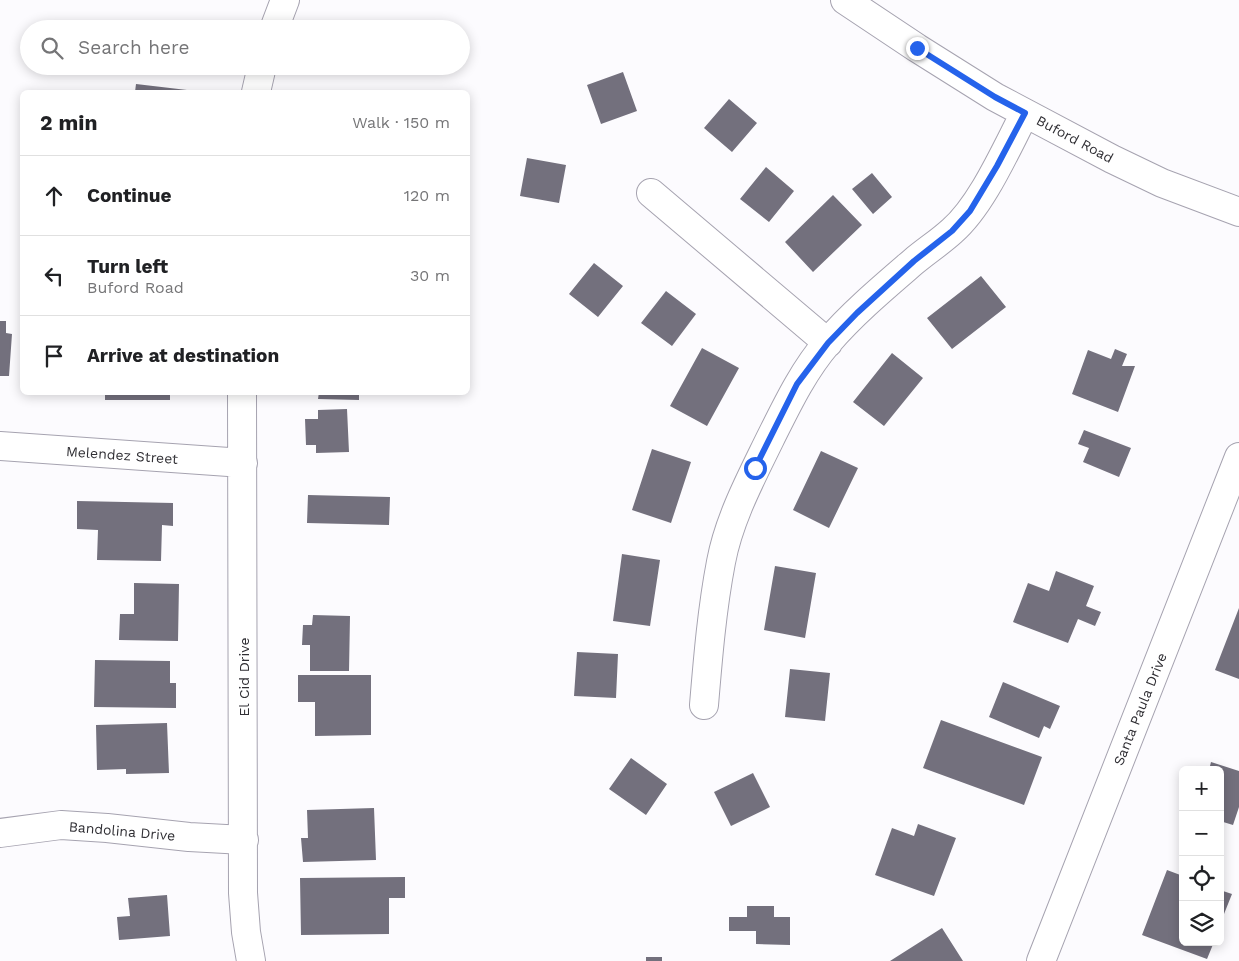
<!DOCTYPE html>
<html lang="en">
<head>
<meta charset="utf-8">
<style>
  body { margin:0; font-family:"Work Sans",sans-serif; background:#f6f6f6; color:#202124 }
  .controls { position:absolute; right:15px; bottom:15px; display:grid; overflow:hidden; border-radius:8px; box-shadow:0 2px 12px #0003 }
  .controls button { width:45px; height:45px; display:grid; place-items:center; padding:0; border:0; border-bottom:1px solid #e0e0e0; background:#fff; color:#202124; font:25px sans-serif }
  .stop { position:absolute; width:15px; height:15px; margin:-11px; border:4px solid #2563eb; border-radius:50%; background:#fff }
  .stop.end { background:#2563eb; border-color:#fff; box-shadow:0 1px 5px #0008 }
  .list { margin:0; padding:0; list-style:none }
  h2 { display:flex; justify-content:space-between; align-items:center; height:65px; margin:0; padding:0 20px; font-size:21px }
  h2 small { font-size:16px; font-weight:400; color:#757577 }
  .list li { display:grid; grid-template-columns:32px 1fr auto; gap:15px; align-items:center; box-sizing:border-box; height:80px; padding:0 20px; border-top:1px solid #e0e0e0 }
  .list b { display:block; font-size:19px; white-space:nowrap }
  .list p { margin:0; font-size:16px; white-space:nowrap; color:#757577 }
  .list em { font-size:16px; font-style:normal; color:#757577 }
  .icon { flex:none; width:28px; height:28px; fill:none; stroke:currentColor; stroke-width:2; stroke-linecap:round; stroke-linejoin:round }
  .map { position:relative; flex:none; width:1239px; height:961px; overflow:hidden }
  .search { position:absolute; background:#fff; box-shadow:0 2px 12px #0003; left:20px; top:20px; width:450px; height:55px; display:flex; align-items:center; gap:12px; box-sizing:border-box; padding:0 18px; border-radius:28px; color:#757577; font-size:19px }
  .panel { position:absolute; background:#fff; box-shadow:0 2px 12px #0003; left:20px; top:90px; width:450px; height:305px; border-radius:8px }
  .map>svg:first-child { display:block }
  .building { fill:#73707d }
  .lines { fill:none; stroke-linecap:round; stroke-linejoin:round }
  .minor-casing { stroke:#a6a3b0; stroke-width:30 }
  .minor { stroke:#fff; stroke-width:28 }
  .route { stroke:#2563eb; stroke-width:6 }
  .labels { text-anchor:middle; stroke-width:5; stroke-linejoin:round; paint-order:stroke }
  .street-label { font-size:14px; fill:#302f34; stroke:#fff }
</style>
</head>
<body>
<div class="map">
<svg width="1239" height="961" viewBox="0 0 1239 961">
  <rect width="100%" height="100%" fill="#fcfbfe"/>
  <!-- building -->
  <path class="building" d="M623,72L637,111L601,124L587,85Z
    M136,84L187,90V92H135Z
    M729,99L757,123L732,152L704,128Z
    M527,158L566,165L559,203L520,196Z
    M766,167L794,191L769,222L740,199Z
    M872,173L892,197L873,214L852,189Z
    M833,195L862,225L813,272L785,242Z
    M594,263L623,286L598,317L569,294Z
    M981,276L1006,307L952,349L927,318Z
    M666,291L696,314L672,346L641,323Z
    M0,321H6V333L12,334L9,376H0Z
    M702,348L739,368L707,426L670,406Z
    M1115,349L1127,354L1122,366H1135L1118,412L1072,394L1088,350L1111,359Z
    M892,353L923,378L884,426L853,402Z
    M105,392H170V400H105Z
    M319,392H359V400L318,399Z
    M347,409L349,452L316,453V445H306L305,419H318V410Z
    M1084,430L1131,448L1119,477L1083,462L1089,448L1078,444Z
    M652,449L691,462L671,523L632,510Z
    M821,451L858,468L829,528L793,510Z
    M308,495L390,497L389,525L307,523Z
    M77,501L173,503V526L162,525L161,561L97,560L98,530L77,529Z
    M622,554L660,560L650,626L613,621Z
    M775,566L816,573L805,638L764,630Z
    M1056,571L1094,586L1086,606L1101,612L1095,626L1078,619L1068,643L1013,622L1028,583L1049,591Z
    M134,583L179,584L178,641L119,640L120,614H134Z
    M1239,608V679L1215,670Z
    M313,615L350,616L349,671H310V645H302L303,625H312Z
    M577,652L618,654L616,698L574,696Z
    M95,660L170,661V683H176V708L94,707Z
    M790,669L830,673L825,721L785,717Z
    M298,675H371V735L315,736V702H298Z
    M1003,682L1060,706L1050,729L1044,726L1039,738L989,717Z
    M941,720L1042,757L1024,805L923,768Z
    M167,723L169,773L126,774V769L97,770L96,725Z
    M631,758L667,784L646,815L609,789Z
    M1211,762L1239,771V807L1233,825L1220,821V770H1209Z
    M753,773L770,807L731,826L714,792Z
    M374,808L376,860L303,862L301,838H308L307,810Z
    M918,824L956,838L934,896L875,875L892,828L914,836Z
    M1167,870L1183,876V942H1214L1207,959L1142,935Z
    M405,877V898H389V934L301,935L300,878Z
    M1220,890L1232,894L1220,924Z
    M167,895L170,936L119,940L117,917L130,916L128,898Z
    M747,906H774V917H790V945L756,944V931H729V917H747Z
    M942,928L963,961H890Z
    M646,957H662V961H646Z"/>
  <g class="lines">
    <!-- minor casing -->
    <g class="minor-casing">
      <path id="minor" d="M845,0L917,48L995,97L1112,159L1162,183L1239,212
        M274,29L285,0
        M256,92L262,66
        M651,193L828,343
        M242,392L243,893L246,932L251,961
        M0,446L243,463
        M704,705C708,657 712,609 721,562C729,519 751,478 770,439C787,405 803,371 828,342C853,313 884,287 913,262C926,251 940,242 952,231C982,205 1006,149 1025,113
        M0,833L61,825L107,828L189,837L244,840
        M1041,961L1239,457"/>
    </g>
    <!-- minor -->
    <use href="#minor" class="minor"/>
  </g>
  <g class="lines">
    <!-- route -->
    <path class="route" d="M755,468L797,384L828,343L857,313L914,261L952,231L970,211L997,166L1025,113L995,97L917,48"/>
  </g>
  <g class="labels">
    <!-- street labels -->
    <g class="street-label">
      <text transform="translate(1075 139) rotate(28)" y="5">Buford Road</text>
      <text transform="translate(122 455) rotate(4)" y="5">Melendez Street</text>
      <text transform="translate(244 677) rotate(-90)" y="5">El Cid Drive</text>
      <text transform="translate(1140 709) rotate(-68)" y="5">Santa Paula Drive</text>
      <text transform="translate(122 831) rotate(5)" y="5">Bandolina Drive</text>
    </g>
  </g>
</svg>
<div class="controls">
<button>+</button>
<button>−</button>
<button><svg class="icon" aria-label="locate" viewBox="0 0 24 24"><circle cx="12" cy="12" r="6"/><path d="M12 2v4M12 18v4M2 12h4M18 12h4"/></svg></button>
<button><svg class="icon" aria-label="layers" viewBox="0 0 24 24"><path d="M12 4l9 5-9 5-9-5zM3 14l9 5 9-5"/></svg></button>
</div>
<div class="stop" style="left:755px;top:468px"></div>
<div class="stop end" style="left:917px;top:48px"></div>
<div class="search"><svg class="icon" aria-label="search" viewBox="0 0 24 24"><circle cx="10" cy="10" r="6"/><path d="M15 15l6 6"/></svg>Search here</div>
<section class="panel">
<h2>2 min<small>Walk · 150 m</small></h2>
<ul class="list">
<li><svg class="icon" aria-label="ahead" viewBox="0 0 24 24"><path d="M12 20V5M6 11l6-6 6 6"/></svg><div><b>Continue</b></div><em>120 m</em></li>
<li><svg class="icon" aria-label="left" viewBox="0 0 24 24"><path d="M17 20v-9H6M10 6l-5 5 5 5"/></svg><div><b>Turn left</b><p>Buford Road</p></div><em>30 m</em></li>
<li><svg class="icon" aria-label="arrive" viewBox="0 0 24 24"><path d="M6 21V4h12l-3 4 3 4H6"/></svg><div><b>Arrive at destination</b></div></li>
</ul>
</section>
</div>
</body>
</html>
